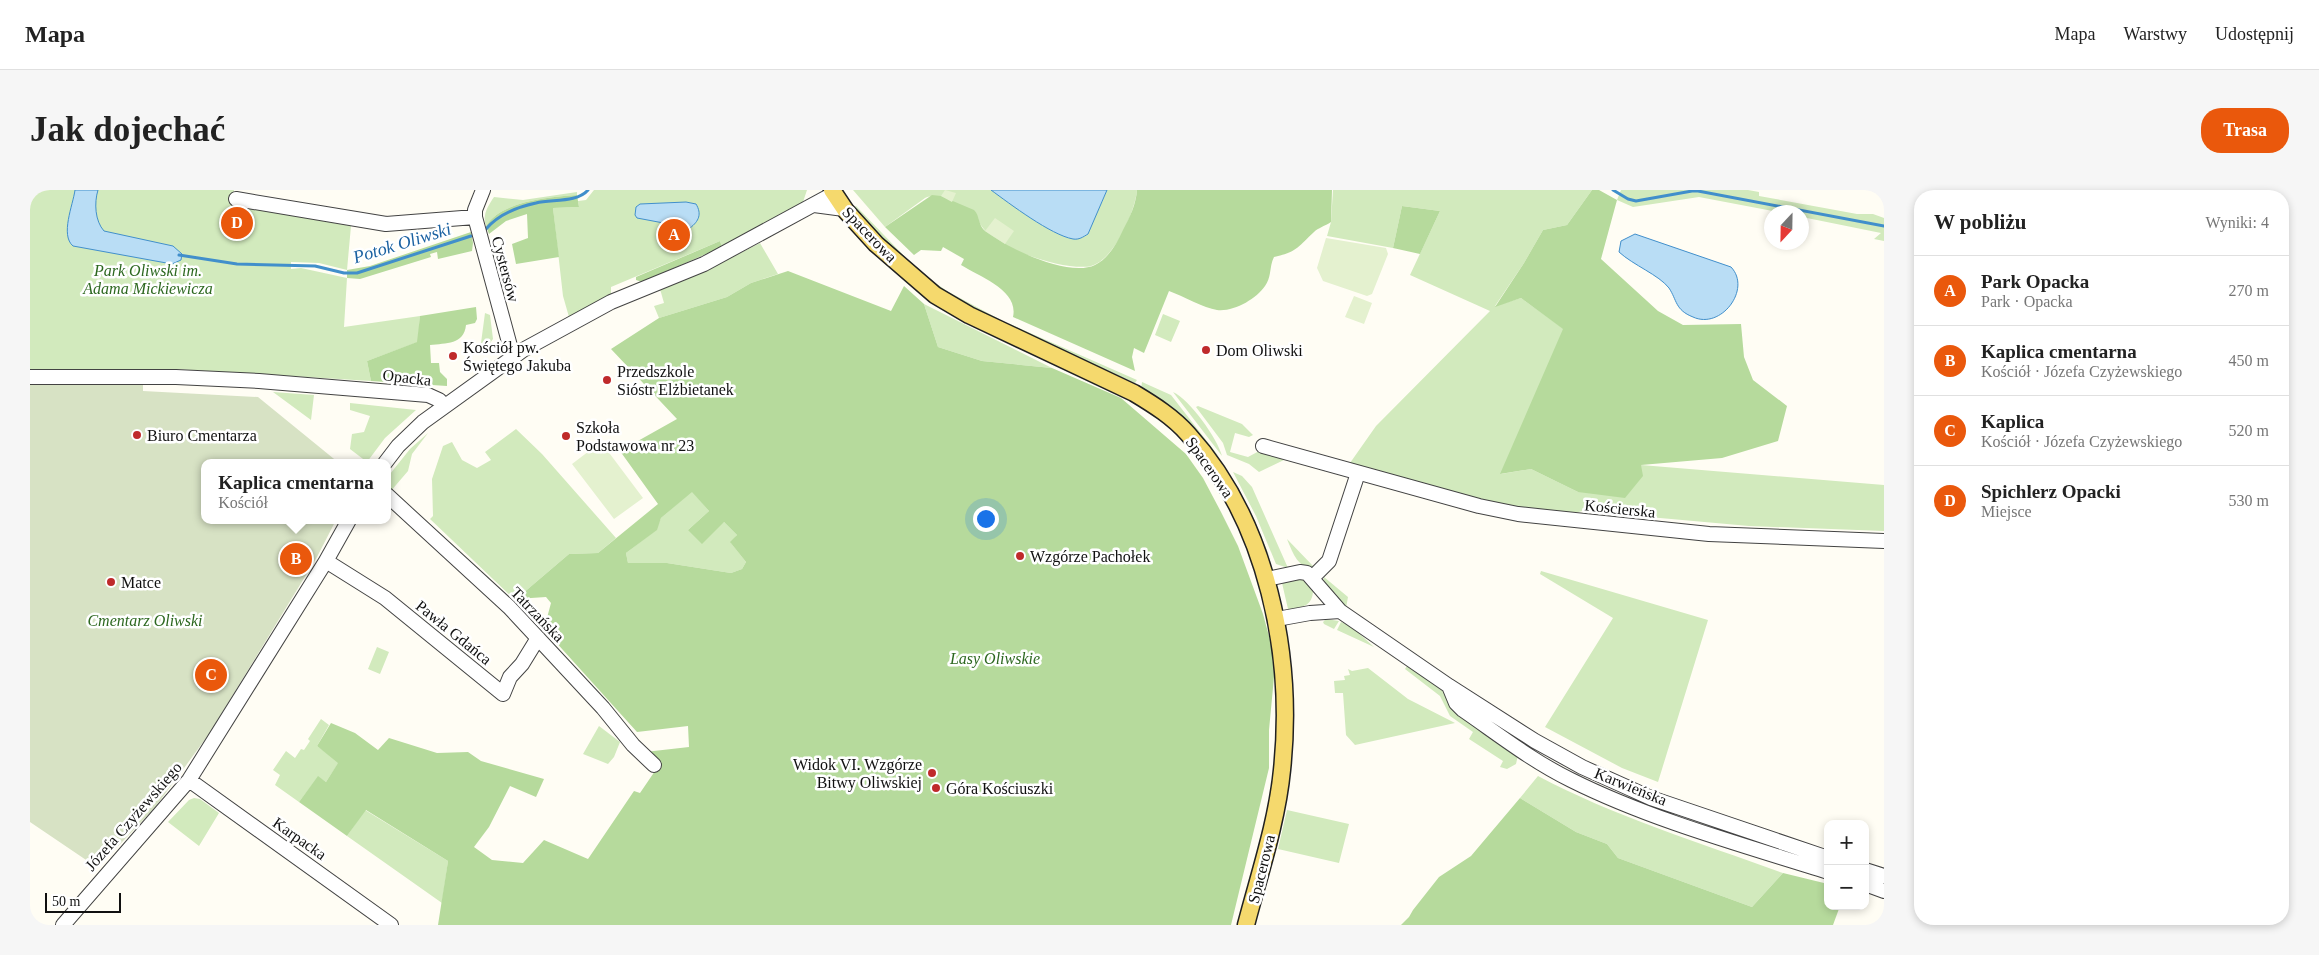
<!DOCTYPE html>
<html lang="pl">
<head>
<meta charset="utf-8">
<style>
  body { margin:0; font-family:Georgia,serif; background:#f6f6f6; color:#222 }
  .controls { position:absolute; right:15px; bottom:15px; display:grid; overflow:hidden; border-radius:10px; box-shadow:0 2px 8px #0003 }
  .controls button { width:45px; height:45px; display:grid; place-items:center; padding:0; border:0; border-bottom:1px solid #e0e0e0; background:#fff; color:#222; font:25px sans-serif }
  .compass { position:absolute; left:1734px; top:15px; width:45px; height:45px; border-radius:50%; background:#fff; box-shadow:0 2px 8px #0003; rotate:202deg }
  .scale { position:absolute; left:15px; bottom:12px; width:76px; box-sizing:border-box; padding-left:5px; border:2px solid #101010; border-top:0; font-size:14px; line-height:18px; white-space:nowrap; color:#101010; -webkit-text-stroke:4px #fff; paint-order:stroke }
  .you { position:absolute; left:955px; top:328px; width:18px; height:18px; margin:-12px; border:4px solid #fff; border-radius:50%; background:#1a73e8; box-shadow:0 0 0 8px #1a73e833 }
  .badge { display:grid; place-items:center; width:32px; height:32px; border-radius:50%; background:#ea580c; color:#fff; font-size:16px; font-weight:700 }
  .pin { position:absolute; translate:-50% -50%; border:2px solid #fff; box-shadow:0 1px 5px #0006 }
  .popup { position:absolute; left:171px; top:269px; width:190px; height:65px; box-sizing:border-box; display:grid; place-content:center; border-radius:10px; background:#fff; filter:drop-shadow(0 1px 4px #0005); font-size:16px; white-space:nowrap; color:#767676 }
  .popup b { font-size:19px; color:#222 }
  .popup::after { content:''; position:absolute; left:50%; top:100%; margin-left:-10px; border:10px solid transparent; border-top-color:#fff }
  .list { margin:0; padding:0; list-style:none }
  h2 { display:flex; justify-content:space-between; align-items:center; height:65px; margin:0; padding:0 20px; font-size:21px }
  h2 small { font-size:16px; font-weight:400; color:#767676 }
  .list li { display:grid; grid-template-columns:32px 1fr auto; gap:15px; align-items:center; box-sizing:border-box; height:70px; padding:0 20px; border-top:1px solid #e0e0e0 }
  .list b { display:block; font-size:19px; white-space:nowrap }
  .list p { margin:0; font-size:16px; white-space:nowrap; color:#767676 }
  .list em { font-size:16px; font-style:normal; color:#767676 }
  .map { position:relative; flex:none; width:1854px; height:735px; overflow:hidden; border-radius:20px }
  header { display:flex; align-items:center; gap:30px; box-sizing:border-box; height:70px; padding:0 25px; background:#fff; border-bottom:1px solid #e0e0e0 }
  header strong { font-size:24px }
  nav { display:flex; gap:28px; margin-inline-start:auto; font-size:18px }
  .intro { display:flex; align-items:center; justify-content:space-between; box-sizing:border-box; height:120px; padding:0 30px }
  h1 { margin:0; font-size:35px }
  .button { padding:12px 22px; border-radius:20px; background:#ea580c; color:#fff; font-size:18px; font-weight:700 }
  main { display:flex; gap:30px; padding:0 30px }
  aside { flex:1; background:#fff; border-radius:20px; box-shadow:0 2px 8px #0003 }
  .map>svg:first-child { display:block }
  .green { fill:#d2eabd }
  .forest { fill:#b6da9c; fill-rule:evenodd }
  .cemetery { fill:#d7e2c4 }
  .pitch { fill:#e4f1cf }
  .water { fill:#b9ddf5; stroke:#418fcb }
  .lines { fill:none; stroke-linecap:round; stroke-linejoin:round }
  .stream { stroke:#418fcb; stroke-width:3 }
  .minor-casing { stroke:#434343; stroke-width:16 }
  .major-casing { stroke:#212121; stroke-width:19 }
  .minor { stroke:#fff; stroke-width:14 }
  .major { stroke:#f5d96d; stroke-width:16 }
  .poi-dot { fill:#bf2a2b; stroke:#fff; stroke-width:2 }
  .labels { text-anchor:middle; stroke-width:5; stroke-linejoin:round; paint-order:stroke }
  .street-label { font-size:16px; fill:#101010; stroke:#fff }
  .park-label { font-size:16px; font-style:italic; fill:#2d6820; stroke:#fff }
  .poi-label { font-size:16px; fill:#101010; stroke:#fff; text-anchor:start }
  .water-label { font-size:18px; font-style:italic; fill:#1a61a1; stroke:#fff }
</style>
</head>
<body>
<header>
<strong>Mapa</strong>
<nav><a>Mapa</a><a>Warstwy</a><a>Udostępnij</a></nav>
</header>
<div class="intro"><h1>Jak dojechać</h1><a class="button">Trasa</a></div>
<main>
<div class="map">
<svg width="1854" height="735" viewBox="0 0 1854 735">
  <rect width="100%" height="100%" fill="#fffdf4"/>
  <!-- green -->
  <path class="green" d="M0,0H204L202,15L321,36L317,80L289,73L261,72V79L271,78L317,88L314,137L390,126L388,152L337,171L341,191L146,179L0,181Z
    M564,0H777L773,12L692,57L690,51L581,97V104L539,127L533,106L523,18L549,17L548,11L556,10Z
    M823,0H961L1007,31L1072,12L1077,0H1107C1105,22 1084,70 1061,76C1036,82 951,56 948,27C933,19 912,0 895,8L855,37Z
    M1303,0H1562L1537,35L1513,40L1494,73L1465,116L1491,108L1534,139L1471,284L1501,279L1548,302L1611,275L1854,295V341L1719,336L1552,321C1541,325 1530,323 1518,321C1451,315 1385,291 1320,273L1346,236L1460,121L1380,85L1410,21L1372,16L1363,58L1297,46L1301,32Z
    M1591,0H1718L1729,2V6L1827,24H1843L1854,28V51L1844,49L1851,43L1772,27V22H1748L1669,7L1603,17L1587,10Z
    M547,2V5C520,7 471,11 456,36C452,25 458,16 464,7L493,10Z
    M826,16L878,70L851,47L824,17Z
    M730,53L748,84L721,93L697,107L629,128L624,116L634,113L630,99L681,78Z
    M894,85L917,101L969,129L966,131L912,101Z
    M894,114L1022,178L952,171L908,157Z
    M455,123L460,125L463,149L460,153H451Z
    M1133,124L1150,131L1141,152L1125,145Z
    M980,134L1107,190L1105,193L980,137Z
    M1112,192L1141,205L1190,268L1148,223L1111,199Z
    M243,202L284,205L281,230Z
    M1143,202C1160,210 1187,248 1192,266Z
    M320,213L386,220L355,248L337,272L320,259L322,244L334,242L340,226L320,220Z
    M1168,216L1212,234L1223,245L1219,247L1205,243L1200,262L1218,267L1231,260L1256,269L1229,282L1219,274L1197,265L1193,253L1166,217Z
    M486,239L512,264L586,348L568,363L539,364L485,410L400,329L403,326L402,289L413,256L422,252L432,270L447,278L461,270L455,262Z
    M398,243L382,264L378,281L360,302L357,300V289L360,284L380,259Z
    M1199,282L1223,327L1241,370Z
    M1203,282L1212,286L1222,297L1258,378L1246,374L1226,326Z
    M662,301L679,321L658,340L694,332L707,345L701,353L716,372L712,379L701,383L637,373H598L596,363L626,340L631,328Z
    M1257,349L1284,377C1268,380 1262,361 1257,349Z
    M1511,381L1678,430L1628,592L1592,578L1515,537L1583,428L1510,384Z
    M1294,387L1318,407L1316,418L1293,393Z
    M1261,389H1273L1283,400C1283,416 1272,418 1258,419L1252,393Z
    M1296,429L1309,431L1304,439L1294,434L1293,432Z
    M1311,432L1321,436L1344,457L1307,440Z
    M347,457L359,462L350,484L338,479Z
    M1377,476L1393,484L1412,499L1420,513L1488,565L1486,574L1477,579L1470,577L1473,571L1439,549L1443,542L1420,526L1410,506L1375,479Z
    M1338,478L1378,509L1425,533L1325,555L1316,545L1313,503H1305L1304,491L1315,490L1314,486L1320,485L1318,479L1322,481Z
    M291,529L299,535L287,556L309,572L296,592L288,587L269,612L245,595L250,585L243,580L256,561L265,568L271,559L274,560L280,551L278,549Z
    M569,536L590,552L584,567L578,574L553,564Z
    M1508,586C1585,627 1671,653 1753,683L1722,717L1588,668L1577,654L1546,642L1490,608Z
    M164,608L170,609L189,623L169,656L138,632L159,610Z
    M335,620L418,671L412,713L317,646Z
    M1257,620L1319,634L1309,673L1248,659Z"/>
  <!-- forest -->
  <path class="forest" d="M1107,0H1302L1301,32C1295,36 1288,38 1284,42C1268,57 1267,62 1244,67C1239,77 1242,86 1235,96C1226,109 1204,122 1187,120C1174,118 1153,106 1139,101L1114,163L1104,158L1102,167L1105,181L983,127C989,100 950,87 931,75L934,69L913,57L911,61L891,60L884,65L855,37L902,5L911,6L944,20C950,26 948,34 954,40C975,57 1038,88 1065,75C1079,68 1087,53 1093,40C1100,27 1106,14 1107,0Z
    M1562,0H1569L1587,10L1571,69L1628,121L1653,135L1711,134L1714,167L1723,190L1757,216L1748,251L1692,268L1611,275L1613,286L1595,308L1548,302L1501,279L1470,284L1533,139L1491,108L1465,117L1494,73L1513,40L1537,35Z
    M547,5L549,17L523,18L529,67L486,74L482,54L498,48L497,24L476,31L459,44L456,36C471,11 520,7 547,5Z
    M1372,16L1410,21L1390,64L1363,58Z
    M441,42L443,53L442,61L408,69L407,62L400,64L401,67L330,89L317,88V80L340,76Z
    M690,51L692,57L612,92L606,90V87Z
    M758,81L861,121L874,96L894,114L908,157L952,171L1022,178L1091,208L1156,264L1173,288L1191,322L1208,356L1233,424L1243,461L1244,487L1239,540V578L1201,735H408L418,671L336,620L317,646L269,612L288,586L296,592L308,573L287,556L301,533L325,543L348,560L359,548L407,563L438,562L451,571L514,589L506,607L480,596L459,637L444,657L462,670L493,673L514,650L558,669L604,601L610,603L625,581L615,562L659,557L658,536L607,542L514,439L521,413L516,407L501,408L489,413L485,410L539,364L568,363L628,314L590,261L647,229L581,159L629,128L697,107L721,93ZM662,302L679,321L658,340L672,354L694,332L707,345L700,352L716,372L712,379L701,383L637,373H598L596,363L627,340L631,328Z
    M446,117L447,129L445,133L436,135C434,155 416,153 400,155L401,173H409L410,182L417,189V196L341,191L337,171L387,152L390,126Z
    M1490,608L1546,642L1577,654L1588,668L1722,717L1753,683L1798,694V716H1810L1803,735H1371L1379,727L1383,720L1409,687L1441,666Z"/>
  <!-- cemetery -->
  <path class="cemetery" d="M0,195H113V201L228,207L309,273H175V330H306L287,367L179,544L121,623H120L70,675L65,676L0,632Z"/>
  <!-- pitch -->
  <path class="pitch" d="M915,0L926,3L922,12L911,6Z
    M965,28L984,41L975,54L955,41Z
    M1296,48L1356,58L1358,64L1342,104L1337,106L1293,91L1287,78Z
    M1324,106L1342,113L1334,134L1315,127Z
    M571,252L613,308L584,329L542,274Z"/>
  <!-- water -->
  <path class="water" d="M45,0H68C64,13 65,31 74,41L143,56L152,64L151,70L142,74L43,56C30,45 43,15 45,0Z
    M961,0H1077L1058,44C1053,47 1049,50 1043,49C1021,45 980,14 961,0Z
    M656,12L666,14C672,24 669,31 660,38L607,28L605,25L606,17L610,14Z
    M1605,44L1701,77C1722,99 1691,140 1663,127C1645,120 1647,110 1639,98C1629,85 1603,75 1589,62L1591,51Z"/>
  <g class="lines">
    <!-- stream -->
    <path class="stream" d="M1583,0L1598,9L1606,11L1662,1H1668L1854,36
      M456,39C469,24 487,17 506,13C522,9 547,13 558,0
      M149,65L207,74L285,76L314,83H327L441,46"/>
    <!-- minor casing -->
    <g class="minor-casing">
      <path id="minor" d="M453,0L445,20V27L483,167
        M206,9L356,34L445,27
        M784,15L814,19
        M0,187H146L229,191L398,205L409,210L415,216
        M1233,256L1449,316L1488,324L1679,344L1854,351
        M355,273L368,256L393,232L493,160L581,112L674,74L803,4
        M357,305L479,417L573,518L603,555L624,575
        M296,371L355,408L473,504L480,487L492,474L508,448
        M1282,388L1299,371L1328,283
        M1237,389L1270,382L1277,383L1310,421L1419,496L1505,551L1552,577L1621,608L1798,668
        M1247,429L1280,423L1310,421
        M1419,496L1426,513L1433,520C1468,544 1502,571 1541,590C1621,630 1713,655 1798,682
        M159,590L361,735
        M1835,680L1854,686
        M1835,694L1854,701
        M33,735L159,590L296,371L319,330"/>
    </g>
    <!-- major casing -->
    <g class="major-casing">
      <path id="major" d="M802,0L816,21L846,54L905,105L939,125L1104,203C1124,215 1143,227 1158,244C1238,332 1264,466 1252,580C1247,632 1229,685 1216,735"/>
    </g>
    <!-- minor -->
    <use href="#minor" class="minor"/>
    <!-- major -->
    <use href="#major" class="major"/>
  </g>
  <!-- markers -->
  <g class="poi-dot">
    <circle cx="1176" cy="160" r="5"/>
    <circle cx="423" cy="166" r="5"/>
    <circle cx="577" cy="190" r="5"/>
    <circle cx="107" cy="245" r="5"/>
    <circle cx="536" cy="246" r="5"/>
    <circle cx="990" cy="366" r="5"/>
    <circle cx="81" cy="392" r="5"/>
    <circle cx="902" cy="583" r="5"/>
    <circle cx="906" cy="598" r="5"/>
  </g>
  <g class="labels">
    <!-- street labels -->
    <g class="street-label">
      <text transform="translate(840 44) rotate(46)" y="6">Spacerowa</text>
      <text transform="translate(476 79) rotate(75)" y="6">Cystersów</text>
      <text transform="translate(377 187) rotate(7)" y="6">Opacka</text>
      <text transform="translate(1180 277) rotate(55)" y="6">Spacerowa</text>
      <text transform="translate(1590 318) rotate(6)" y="6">Kościerska</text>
      <text transform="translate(508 424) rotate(46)" y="6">Tatrzańska</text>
      <text transform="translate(424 442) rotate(39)" y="6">Pawła Gdańca</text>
      <text transform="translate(1601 596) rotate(22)" y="6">Karwieńska</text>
      <text transform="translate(103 626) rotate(-49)" y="6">Józefa Czyżewskiego</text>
      <text transform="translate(270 648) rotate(35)" y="6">Karpacka</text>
      <text transform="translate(1231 679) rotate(-76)" y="6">Spacerowa</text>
    </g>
    <!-- park labels -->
    <g class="park-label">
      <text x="118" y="86">Park Oliwski im.<tspan x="118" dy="18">Adama Mickiewicza</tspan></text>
      <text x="115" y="436">Cmentarz Oliwski</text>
      <text x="965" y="474">Lasy Oliwskie</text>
    </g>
    <!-- poi labels -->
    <g class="poi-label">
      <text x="433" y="163">Kościół pw.<tspan x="433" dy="18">Świętego Jakuba</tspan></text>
      <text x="1186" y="166">Dom Oliwski</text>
      <text x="587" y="187">Przedszkole<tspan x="587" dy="18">Sióstr Elżbietanek</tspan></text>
      <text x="546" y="243">Szkoła<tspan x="546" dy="18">Podstawowa nr 23</tspan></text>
      <text x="117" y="251">Biuro Cmentarza</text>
      <text x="1000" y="372">Wzgórze Pachołek</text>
      <text x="91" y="398">Matce</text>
      <text x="892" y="580" text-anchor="end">Widok VI. Wzgórze<tspan x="892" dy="18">Bitwy Oliwskiej</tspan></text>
      <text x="916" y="604">Góra Kościuszki</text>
    </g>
    <!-- water labels -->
    <g class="water-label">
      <text transform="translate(372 53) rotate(-17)" y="6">Potok Oliwski</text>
    </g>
  </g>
</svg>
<div class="controls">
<button>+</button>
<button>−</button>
</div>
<svg class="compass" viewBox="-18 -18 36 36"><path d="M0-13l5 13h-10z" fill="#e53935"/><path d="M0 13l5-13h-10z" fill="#767676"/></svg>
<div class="scale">50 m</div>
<div class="you"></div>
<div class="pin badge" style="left:644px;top:45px">A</div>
<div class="pin badge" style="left:266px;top:369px">B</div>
<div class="popup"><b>Kaplica cmentarna</b>Kościół</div>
<div class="pin badge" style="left:181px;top:485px">C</div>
<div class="pin badge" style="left:207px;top:33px">D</div>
</div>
<aside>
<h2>W pobliżu<small>Wyniki: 4</small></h2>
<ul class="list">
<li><span class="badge">A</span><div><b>Park Opacka</b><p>Park · Opacka</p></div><em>270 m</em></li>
<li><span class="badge">B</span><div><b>Kaplica cmentarna</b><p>Kościół · Józefa Czyżewskiego</p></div><em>450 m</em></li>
<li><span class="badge">C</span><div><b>Kaplica</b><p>Kościół · Józefa Czyżewskiego</p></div><em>520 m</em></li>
<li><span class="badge">D</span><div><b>Spichlerz Opacki</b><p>Miejsce</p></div><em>530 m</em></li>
</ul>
</aside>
</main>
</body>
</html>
